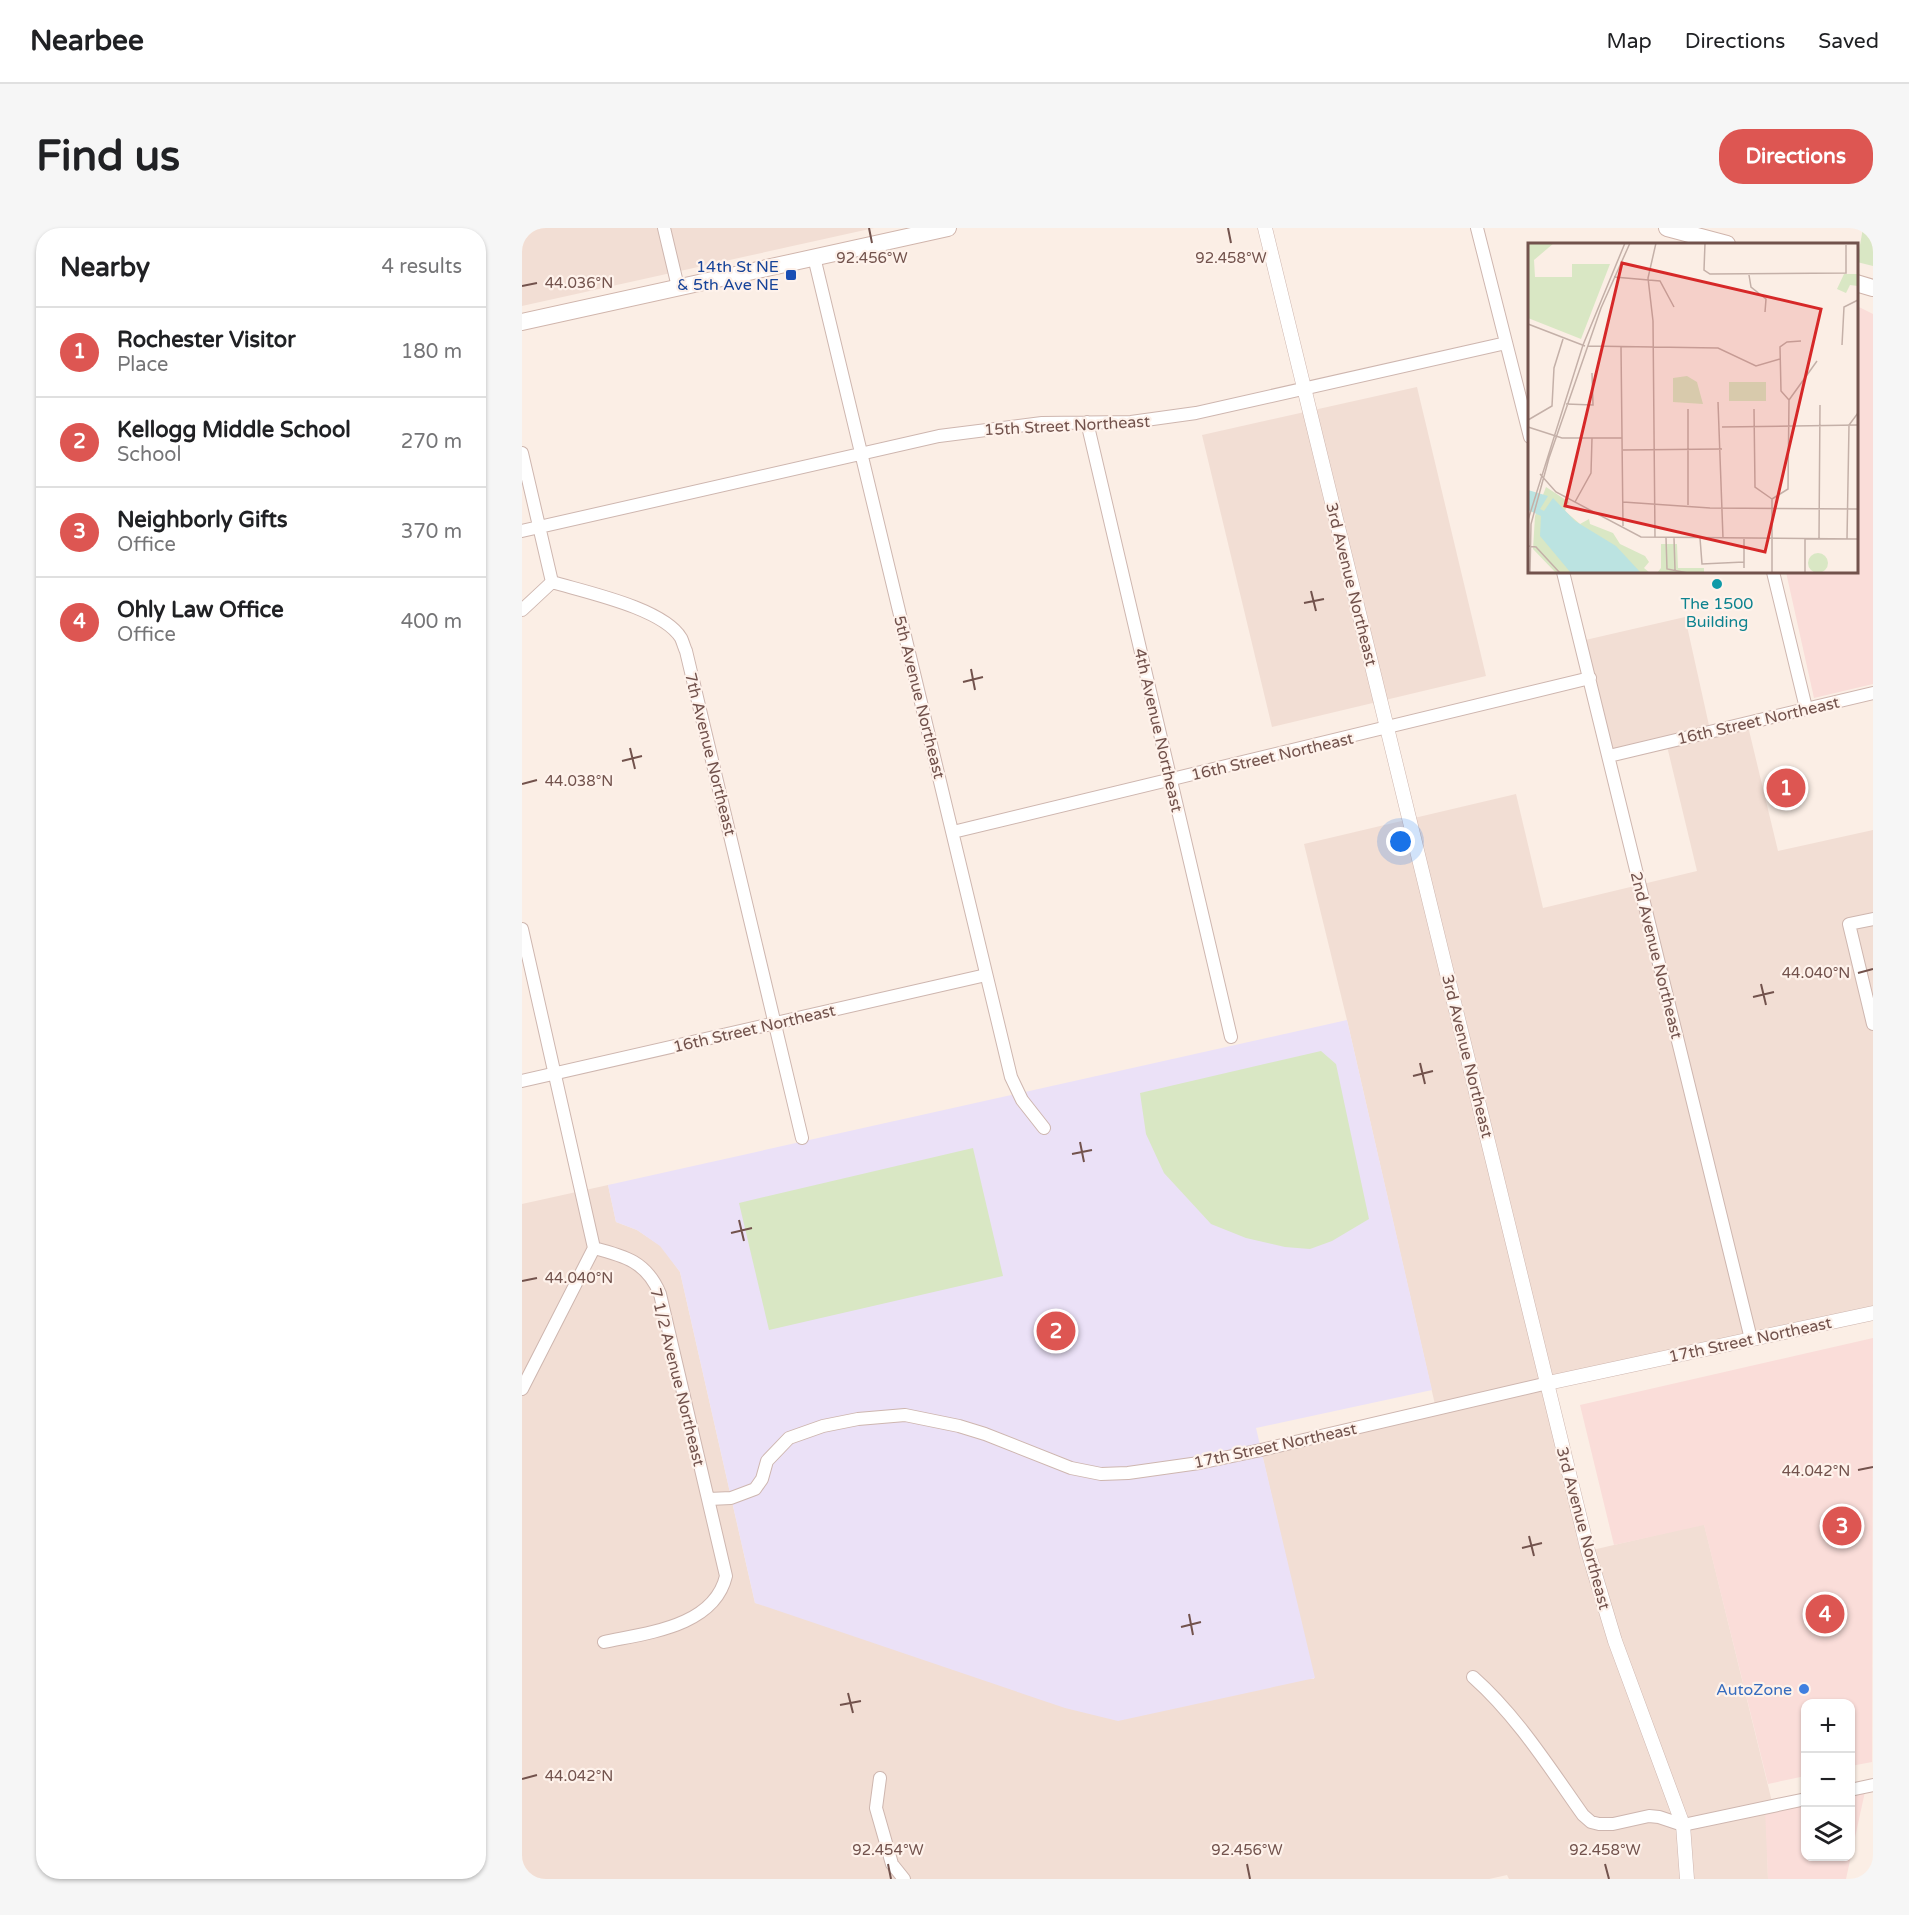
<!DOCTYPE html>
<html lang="en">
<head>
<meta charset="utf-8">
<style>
  body { margin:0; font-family:"Varela Round",sans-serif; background:#f6f6f6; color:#202124 }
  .controls { position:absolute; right:18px; bottom:18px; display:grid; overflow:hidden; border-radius:12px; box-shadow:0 2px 4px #0004 }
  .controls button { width:54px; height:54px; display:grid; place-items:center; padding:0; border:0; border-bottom:2px solid #e0e0e0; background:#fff; color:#202124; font:30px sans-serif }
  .you { position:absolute; left:879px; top:614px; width:21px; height:21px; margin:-15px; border:4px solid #fff; border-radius:50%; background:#1a73e8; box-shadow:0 0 0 9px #1a73e833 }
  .badge { display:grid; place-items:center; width:39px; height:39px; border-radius:50%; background:#dd5652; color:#fff; font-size:20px; font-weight:700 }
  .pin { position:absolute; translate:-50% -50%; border:3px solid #fff; box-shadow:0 2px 6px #0006 }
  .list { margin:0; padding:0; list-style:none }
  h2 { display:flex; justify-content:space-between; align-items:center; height:78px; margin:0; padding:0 24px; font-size:26px }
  h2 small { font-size:20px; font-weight:400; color:#757577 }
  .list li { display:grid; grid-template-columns:39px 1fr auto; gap:18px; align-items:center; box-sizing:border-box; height:90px; padding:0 24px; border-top:2px solid #e0e0e0 }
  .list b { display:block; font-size:22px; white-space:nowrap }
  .list p { margin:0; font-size:20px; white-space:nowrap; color:#757577 }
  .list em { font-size:20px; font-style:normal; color:#757577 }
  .icon { flex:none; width:33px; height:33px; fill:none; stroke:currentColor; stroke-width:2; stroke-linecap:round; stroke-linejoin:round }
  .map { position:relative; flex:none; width:1351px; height:1651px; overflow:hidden; border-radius:24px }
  header { display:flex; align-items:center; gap:36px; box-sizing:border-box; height:84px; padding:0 30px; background:#fff; border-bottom:2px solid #e0e0e0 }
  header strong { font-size:28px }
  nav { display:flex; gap:33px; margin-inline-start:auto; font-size:21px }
  .intro { display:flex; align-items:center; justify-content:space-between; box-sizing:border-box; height:144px; padding:0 36px }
  h1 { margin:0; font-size:42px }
  .button { padding:15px 27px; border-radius:24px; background:#dd5652; color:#fff; font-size:21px; font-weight:700 }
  main { display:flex; gap:36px; padding:0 36px }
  aside { flex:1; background:#fff; border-radius:24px; box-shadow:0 2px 4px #0004 }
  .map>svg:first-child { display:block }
  .residential { fill:#f2ded4 }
  .commercial { fill:#faddd9 }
  .education { fill:#ebe1f7 }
  .green { fill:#d9e7c4 }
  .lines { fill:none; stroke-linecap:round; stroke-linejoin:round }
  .minor-casing { stroke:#ceb6af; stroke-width:14 }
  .tertiary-casing { stroke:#ceb6af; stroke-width:15 }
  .secondary-casing { stroke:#d0b5ac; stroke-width:18 }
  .minor { stroke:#fff; stroke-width:12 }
  .tertiary { stroke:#fff; stroke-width:14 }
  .secondary { stroke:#fff; stroke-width:16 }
  .ticks { fill:none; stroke:#72524c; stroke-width:2 }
  .transit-dot { fill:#1a4fb4; stroke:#fef2eb; stroke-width:2 }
  .culture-dot { fill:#0f9aa8; stroke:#fef2eb; stroke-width:2 }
  .shop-dot { fill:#3f7fe0; stroke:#fef2eb; stroke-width:2 }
  .labels { text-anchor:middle; stroke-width:4.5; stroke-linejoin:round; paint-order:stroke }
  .transit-label { font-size:16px; fill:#164399; stroke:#fef2eb; text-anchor:end }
  .street-label { font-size:16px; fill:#72524c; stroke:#fef2eb }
  .culture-label { font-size:16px; fill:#0d838f; stroke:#fef2eb }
  .shop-label { font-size:16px; fill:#366cbe; stroke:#fef2eb; text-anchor:end }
  .inset-road { fill:none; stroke:#c4b0a8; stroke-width:1.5 }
  .view { fill:#d62828; fill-opacity:0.15; stroke:#d62828; stroke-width:3 }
  .inset-edge { fill:none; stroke:#72524c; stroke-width:3 }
  .ticks-label { font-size:15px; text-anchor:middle; fill:#72524c; stroke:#fef2eb; stroke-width:4.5; stroke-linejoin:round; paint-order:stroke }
</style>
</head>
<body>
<header>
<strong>Nearbee</strong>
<nav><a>Map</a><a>Directions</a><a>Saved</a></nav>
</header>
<div class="intro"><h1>Find us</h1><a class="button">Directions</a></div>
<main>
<aside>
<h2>Nearby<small>4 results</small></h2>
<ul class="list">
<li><span class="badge">1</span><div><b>Rochester Visitor</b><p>Place</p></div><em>180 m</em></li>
<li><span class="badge">2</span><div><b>Kellogg Middle School</b><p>School</p></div><em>270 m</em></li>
<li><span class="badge">3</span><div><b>Neighborly Gifts</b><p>Office</p></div><em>370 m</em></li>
<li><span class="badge">4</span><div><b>Ohly Law Office</b><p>Office</p></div><em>400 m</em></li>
</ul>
</aside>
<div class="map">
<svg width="1351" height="1651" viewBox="0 0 1351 1651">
  <rect width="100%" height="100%" fill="#fbeee5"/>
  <!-- residential -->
  <path class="residential" d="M0,0H352L0,78Z
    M895,159L964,448L750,499L680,207Z
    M1163,389L1188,502L1225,494L1256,623L1351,602V1085L1026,1155L1066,1323L1182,1296L1251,1578L1244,1580L1246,1651H987L985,1647L967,1651H0V976L86,957L94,994L115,1002L139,1018L158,1044L233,1375L792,1451L739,1222L914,1181L825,792L782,616L994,566L1021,680L1175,643L1144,514L1087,528L1059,413Z"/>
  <!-- commercial -->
  <path class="commercial" d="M1335,78L1351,86V456L1292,470L1264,344H1334Z
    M1351,1110L1350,1534L1329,1538L1328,1476H1284L1283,1548L1246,1556L1182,1297L1092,1317L1058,1177Z
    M1344,1559L1324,1651H1246L1243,1580L1283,1571L1284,1628H1328L1329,1562Z"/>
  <!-- education -->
  <path class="education" d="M825,792L910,1162L734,1200L793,1450L596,1493L543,1480L233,1375L158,1044L138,1018L115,1002L94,994L86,957Z"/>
  <!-- green -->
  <path class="green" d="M1341,0H1351V38L1335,34Z
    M799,823L814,836L847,991L810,1013L788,1021L763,1019L724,1010L689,996L642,945L624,906L618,865Z
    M451,920L481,1048L247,1102L217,975Z"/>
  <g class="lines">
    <!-- minor casing -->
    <g class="minor-casing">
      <path id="minor" d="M142,0L156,59
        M955,0L1008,209
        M292,29L489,849L500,872L522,900
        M565,194L709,809
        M0,225L30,354
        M0,303L417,208L520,195L609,194L674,185L984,115
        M1041,344L1229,1111
        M1251,344L1284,480
        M30,354C63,364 141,380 159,410C161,414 162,419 164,423L280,910
        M0,382L30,354
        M1087,528L1351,465
        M431,604L1068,450
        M1351,691L1327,696L1351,796
        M0,701L72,1020
        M0,853L464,747
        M72,1020C103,1028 125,1034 138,1066L204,1348C192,1399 124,1405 82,1414
        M0,1161L72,1020
        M187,1271L209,1270L233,1261L240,1251L245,1233L267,1210L301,1198L336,1191L383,1187L437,1198L463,1206L549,1240L579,1246L606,1245L677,1235L739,1222L1026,1155
        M951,1449C995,1488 1027,1539 1061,1587L1069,1594L1077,1596H1091L1127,1588L1137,1589L1161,1597L1284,1571
        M358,1550L354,1580L370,1636L382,1651
        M1328,1562L1351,1557"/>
    </g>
    <!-- tertiary casing -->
    <g class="tertiary-casing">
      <path id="tertiary" d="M743,0L1066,1323L1093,1413L1161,1597L1165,1651
        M1026,1155L1351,1085"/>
    </g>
    <!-- secondary casing -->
    <g class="secondary-casing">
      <path id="secondary" d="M1145,0L1205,16
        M1334,55L1351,60
        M0,94L426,0"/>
    </g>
    <!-- minor -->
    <use href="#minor" class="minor"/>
    <!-- tertiary -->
    <use href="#tertiary" class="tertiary"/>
    <!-- secondary -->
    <use href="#secondary" class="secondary"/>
  </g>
  <!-- ticks -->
  <path class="ticks" d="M347,0L350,15M706,0L709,15M0,58L15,55M789,363L794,383M782,375L802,371M449,441L453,462M441,454L461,449M108,520L113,541M100,533L120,528M0,556L15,552M1336,745L1351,741M1239,756L1244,777M1231,769L1252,764M898,835L903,856M891,848L911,843M558,914L562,934M550,926L570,922M217,992L222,1013M209,1005L230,1000M0,1053L15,1050M1336,1242L1351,1239M1007,1308L1012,1328M1000,1320L1020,1315M667,1386L671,1407M659,1399L679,1394M326,1465L331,1485M318,1477L339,1473M0,1551L15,1547M366,1636L369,1651M725,1636L728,1651M1083,1636L1087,1651"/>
  <!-- markers -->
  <rect class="transit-dot" x="263" y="41" width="12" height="12" rx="3"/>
  <circle class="culture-dot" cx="1195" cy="356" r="6"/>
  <circle class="shop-dot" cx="1282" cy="1461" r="6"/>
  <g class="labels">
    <!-- transit labels -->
    <g class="transit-label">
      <text x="257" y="44">14th St NE<tspan x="257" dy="18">&amp; 5th Ave NE</tspan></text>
    </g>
    <!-- street labels -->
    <g class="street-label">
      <text transform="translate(545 197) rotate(-3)" y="6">15th Street Northeast</text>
      <text transform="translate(830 356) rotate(76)" y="6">3rd Avenue Northeast</text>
      <text transform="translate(398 469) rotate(76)" y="6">5th Avenue Northeast</text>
      <text transform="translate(1236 492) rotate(-13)" y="6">16th Street Northeast</text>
      <text transform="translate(637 502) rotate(77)" y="6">4th Avenue Northeast</text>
      <text transform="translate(189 526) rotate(76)" y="6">7th Avenue Northeast</text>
      <text transform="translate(750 528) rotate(-13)" y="6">16th Street Northeast</text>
      <text transform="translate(1135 727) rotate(76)" y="6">2nd Avenue Northeast</text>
      <text transform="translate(232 800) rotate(-13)" y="6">16th Street Northeast</text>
      <text transform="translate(946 828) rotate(76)" y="6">3rd Avenue Northeast</text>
      <text transform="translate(1228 1111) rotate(-12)" y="6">17th Street Northeast</text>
      <text transform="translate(156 1149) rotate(76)" y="6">7 1/2 Avenue Northeast</text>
      <text transform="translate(753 1217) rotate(-12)" y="6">17th Street Northeast</text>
      <text transform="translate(1062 1300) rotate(75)" y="6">3rd Avenue Northeast</text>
    </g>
    <!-- culture labels -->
    <g class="culture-label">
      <text x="1195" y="381">The 1500<tspan x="1195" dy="18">Building</tspan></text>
    </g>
    <!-- shop labels -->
    <g class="shop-label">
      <text x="1270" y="1467">AutoZone</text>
    </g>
  </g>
  <!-- overview -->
  <g transform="translate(1006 15)">
    <rect width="330" height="330" fill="#fbeee5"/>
    <path d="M0,0H26L6,17L7,34H44V21H82L53,96L0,75ZM316,31H330V43L322,42L318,50L309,46ZM159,133L169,139L175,161L145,159V135ZM201,139H238V158H201ZM18,244L41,259L37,268L52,281L61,276L62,281L85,290L92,301L117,313L121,319L116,325L122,330H28L5,306L7,273ZM133,301H149L150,325H176V330H129L133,325ZM280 320a10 10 0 1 1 20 0a10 10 0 1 1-20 0Z" fill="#d9e7c4"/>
    <path d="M0,247L20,253L12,266L16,268L25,255L47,278L88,303L113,330H43L12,293L13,273L0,267Z" fill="#bbe3e1"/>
    <path class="inset-road" d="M177,0L176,27L182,31L318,30V2M218,0H323M221,32L223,44L238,56L237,69M86,34L132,38L146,64M0,81L57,103M314,102L316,64L330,57M60,103L190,105L228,123L252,116M93,104L95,283M261,157L253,148L252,104L259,99L273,98M261,157L289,118M190,159L195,295M38,161L65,162L64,130M160,166V262M226,166L227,244L244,256M0,177L24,163L26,125L35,96M0,184L34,195H94M194,184L330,182M95,207L194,206M12,231L28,249L113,294L330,296M244,256L260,246L261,157M244,256V330M47,259L63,230L64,195M95,259L182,265L330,266M0,277L55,102L97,0M127,295L125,78L120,35L128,0M138,295L139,326L160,330M146,295L147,327M172,295L174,321L216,319M291,296L292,162M319,296L321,182L330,170M0,303L8,304L32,330M216,325V295M2,330L3,281L21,215L73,65L102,0M277,330V296"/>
    <path class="view" d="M94,20L293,66L237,309L37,263Z"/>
    <rect width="330" height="330" class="inset-edge"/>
  </g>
  <g class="ticks-label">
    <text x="350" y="35">92.456°W</text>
    <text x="709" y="35">92.458°W</text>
    <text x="57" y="60">44.036°N</text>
    <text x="57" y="558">44.038°N</text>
    <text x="1294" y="750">44.040°N</text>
    <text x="57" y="1055">44.040°N</text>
    <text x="1294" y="1248">44.042°N</text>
    <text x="57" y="1553">44.042°N</text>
    <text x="366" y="1627">92.454°W</text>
    <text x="725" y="1627">92.456°W</text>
    <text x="1083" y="1627">92.458°W</text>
  </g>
</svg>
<div class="controls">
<button>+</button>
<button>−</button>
<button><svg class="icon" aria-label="layers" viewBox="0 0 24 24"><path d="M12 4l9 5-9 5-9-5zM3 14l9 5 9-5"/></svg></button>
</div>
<div class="you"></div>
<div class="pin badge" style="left:1264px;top:560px">1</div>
<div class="pin badge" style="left:534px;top:1103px">2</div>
<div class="pin badge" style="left:1320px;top:1298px">3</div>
<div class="pin badge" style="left:1303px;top:1386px">4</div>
</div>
</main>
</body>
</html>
